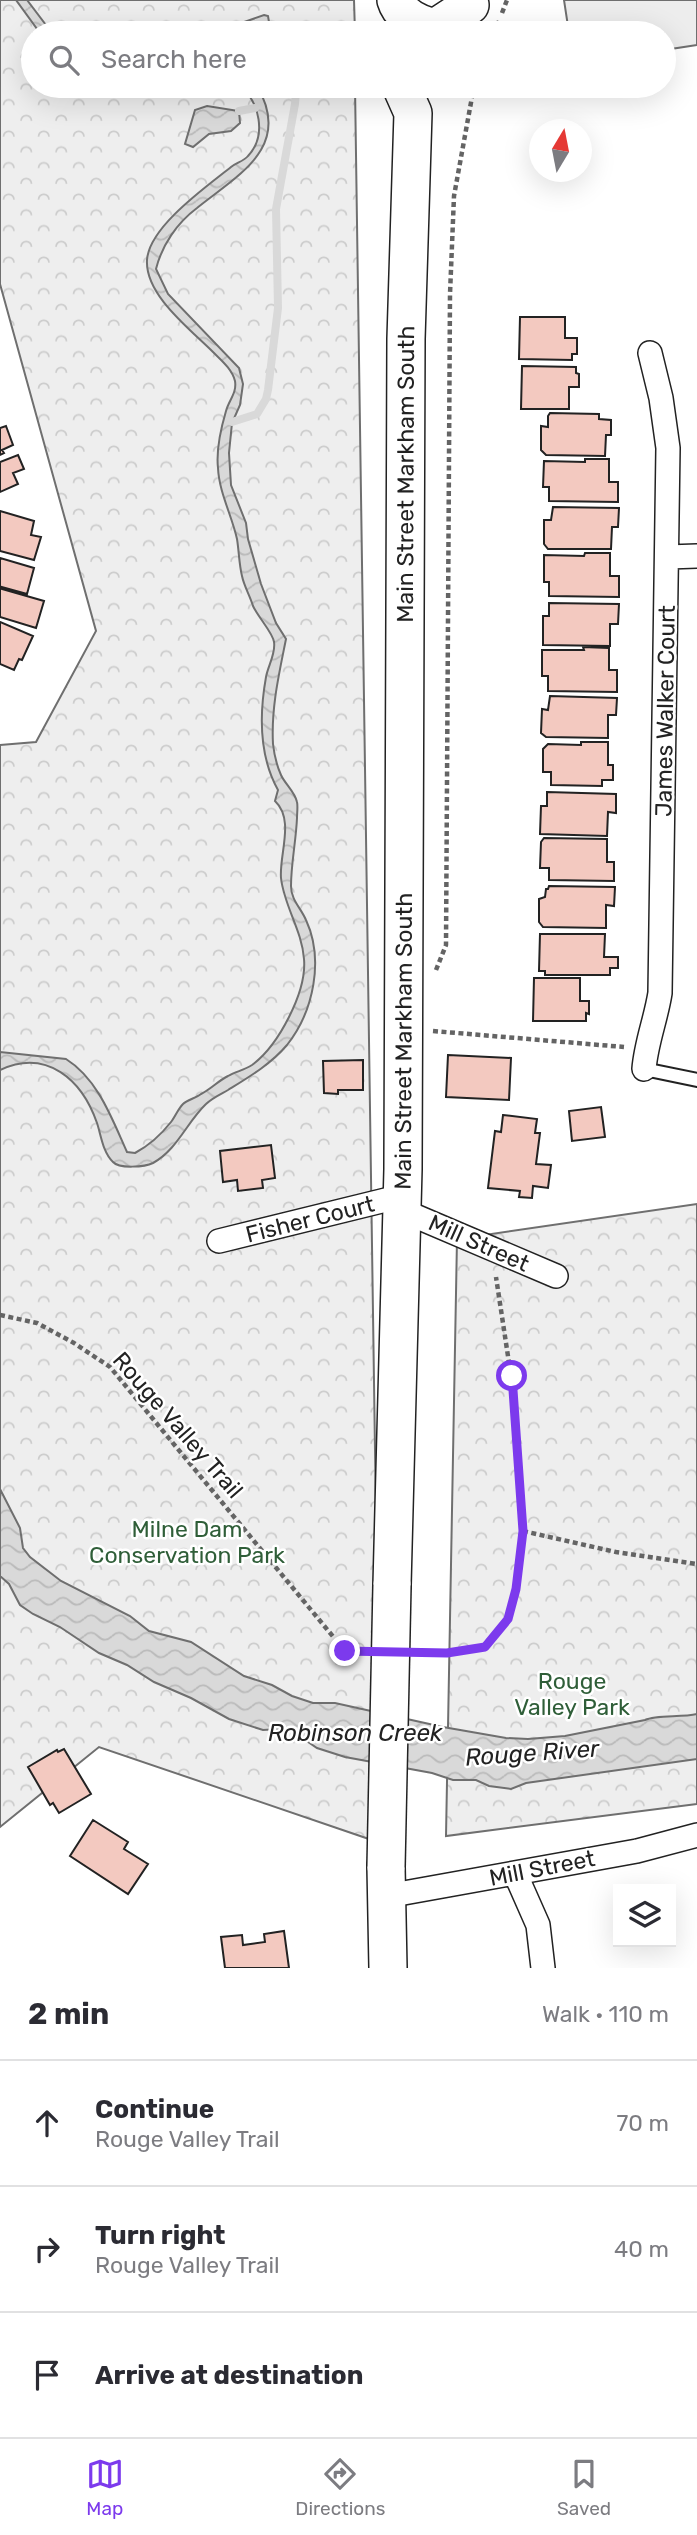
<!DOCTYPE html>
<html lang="en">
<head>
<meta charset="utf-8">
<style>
  body { margin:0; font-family:Rubik,sans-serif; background:#f2f2f3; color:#2b2b33 }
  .controls { position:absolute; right:21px; bottom:21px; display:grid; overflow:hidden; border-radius:0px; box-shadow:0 7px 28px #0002 }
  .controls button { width:63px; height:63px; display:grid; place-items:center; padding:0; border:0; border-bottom:2px solid #e1e1e2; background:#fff; color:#2b2b33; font:35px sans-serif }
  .compass { position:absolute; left:529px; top:119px; width:63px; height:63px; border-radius:50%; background:#fff; box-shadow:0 7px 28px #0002; rotate:10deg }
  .stop { position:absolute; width:21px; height:21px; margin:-16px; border:5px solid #7c3aed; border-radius:50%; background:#fff }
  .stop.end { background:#7c3aed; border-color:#fff; box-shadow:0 2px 7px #0008 }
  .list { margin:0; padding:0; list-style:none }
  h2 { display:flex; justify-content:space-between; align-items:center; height:91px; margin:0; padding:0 28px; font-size:30px }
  h2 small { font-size:23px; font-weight:400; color:#7c7c81 }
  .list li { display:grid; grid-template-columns:46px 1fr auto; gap:21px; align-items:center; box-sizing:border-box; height:126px; padding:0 28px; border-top:2px solid #e1e1e2 }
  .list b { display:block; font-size:26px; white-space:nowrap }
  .list p { margin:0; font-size:23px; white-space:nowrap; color:#7c7c81 }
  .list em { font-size:23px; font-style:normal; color:#7c7c81 }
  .icon { flex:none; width:38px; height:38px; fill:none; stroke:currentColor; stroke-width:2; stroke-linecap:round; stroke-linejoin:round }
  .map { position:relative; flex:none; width:697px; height:1968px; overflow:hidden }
  .search { position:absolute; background:#fff; box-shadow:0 7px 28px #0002; left:21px; right:21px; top:21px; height:77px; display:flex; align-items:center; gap:18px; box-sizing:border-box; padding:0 24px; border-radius:38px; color:#7c7c81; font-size:26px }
  .sheet { height:469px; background:#fff }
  nav { display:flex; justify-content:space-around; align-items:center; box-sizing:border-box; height:98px; border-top:2px solid #e1e1e2; background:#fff; font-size:19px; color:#7c7c81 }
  nav a { display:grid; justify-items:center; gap:4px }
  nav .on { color:#7c3aed }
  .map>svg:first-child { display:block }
  .park { fill:url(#park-crowns); stroke:#6f6f6f; stroke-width:2 }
  .parking { fill:#ededed; stroke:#6f6f6f; stroke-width:2 }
  .water { fill:url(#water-waves); stroke:#6f6f6f; stroke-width:2 }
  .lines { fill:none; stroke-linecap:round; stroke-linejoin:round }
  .stream { stroke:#d9d9d9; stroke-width:8 }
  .building { fill:#f3c9c0; stroke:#222; stroke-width:2 }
  .service-casing { stroke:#222; stroke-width:16 }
  .minor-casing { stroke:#222; stroke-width:26 }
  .primary-casing { stroke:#222; stroke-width:40 }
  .path { stroke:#646464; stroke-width:4.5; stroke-dasharray:5 3.5; stroke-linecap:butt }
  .service { stroke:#fff; stroke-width:12 }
  .minor { stroke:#fff; stroke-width:23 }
  .primary { stroke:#fff; stroke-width:37 }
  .primary-bridge-casing { stroke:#222; stroke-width:40; stroke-linecap:butt }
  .primary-bridge { stroke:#fff; stroke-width:37 }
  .route { stroke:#7c3aed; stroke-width:9 }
  .labels { text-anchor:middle; stroke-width:5; stroke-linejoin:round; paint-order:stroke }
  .street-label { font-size:23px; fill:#222; stroke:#fff }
  .park-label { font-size:23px; fill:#2f5e38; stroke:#fff }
  .water-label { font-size:24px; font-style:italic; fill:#222; stroke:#fff }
</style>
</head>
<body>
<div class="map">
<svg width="697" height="1968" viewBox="0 0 697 1968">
  <defs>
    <pattern id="park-crowns" width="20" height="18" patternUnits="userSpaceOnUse" patternTransform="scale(1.75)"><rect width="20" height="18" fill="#eee"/><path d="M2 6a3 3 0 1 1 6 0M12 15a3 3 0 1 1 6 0" fill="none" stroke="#ccc"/></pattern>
    <pattern id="water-waves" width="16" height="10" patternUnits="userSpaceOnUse" patternTransform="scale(1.75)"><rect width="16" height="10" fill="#d9d9d9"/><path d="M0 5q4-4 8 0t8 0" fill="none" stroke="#bababa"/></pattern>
  </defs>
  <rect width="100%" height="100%" fill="#fff"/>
  <!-- park -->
  <path class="park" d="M0,0H354L355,33H33V86H355L376,1518L369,1839L99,1747L0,1827V745L36,742L96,631L0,284Z
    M697,1204V1804L446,1836L457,1239Z"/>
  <!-- parking -->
  <path class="parking" d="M564,0H697V45L664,50V33H591L590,31L569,33Z"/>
  <!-- water -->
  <path class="water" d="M16,0H27L52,33H40Z
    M264,15L268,16L270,28L274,33H213Z
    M239,86H257C293,147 238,175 197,208C177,223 162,245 156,269L168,294L239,368L243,384L240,405L232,423L229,453L231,485L246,523L248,539L261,584L276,623L286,639C279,674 271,708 273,744C274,753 277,766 281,775C285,784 295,792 297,802C298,806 297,813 297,818C296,841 291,864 291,886C291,900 301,908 306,920C324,959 314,1011 287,1045C271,1064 249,1077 228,1090C221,1094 212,1098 206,1104C187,1122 177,1150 153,1163C145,1167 119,1169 113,1162C103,1153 101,1135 97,1123C82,1080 47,1048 0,1070V1052L66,1059C98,1079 112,1119 127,1152L135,1153C150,1145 160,1136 171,1122C175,1117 178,1109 183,1104C187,1100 196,1098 201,1094C211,1089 218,1081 228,1076C235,1072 244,1070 252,1065C278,1046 307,992 304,959C302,930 284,906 281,878C279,854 295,820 275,801L278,790C259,756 259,716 266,677C268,666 276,653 274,642C273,633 258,617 253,606C250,596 244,586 242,576C239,564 239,551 237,539C232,516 219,492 218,468C216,450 221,428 226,411C229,400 237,393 235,381C232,369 221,360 213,352C190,329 145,295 147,260C149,227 206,187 231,167C236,163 244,161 248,156C267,136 260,101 239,86Z
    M207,106L239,111L240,123L231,131L209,134L193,147L185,144L195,110Z
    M0,1489L20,1528L23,1548L30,1557L61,1581L130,1616L149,1631L191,1642L244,1676L272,1685L292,1696L313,1703H335L443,1727L506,1738L528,1739L565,1736L645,1720C657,1714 681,1718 697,1714V1759L526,1783L511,1789L489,1786L476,1780H453L432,1773L345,1757L317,1748L292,1731L279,1729L263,1730L229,1719L191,1698L154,1682L127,1665L99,1653L60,1627L33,1614L20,1605L9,1584L0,1576Z"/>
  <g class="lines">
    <!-- stream -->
    <path class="stream" d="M239,111L255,108
      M232,422L257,414L266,399L268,390L278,308L276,209L295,104L296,91L293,86"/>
  </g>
  <!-- building -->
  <path class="building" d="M520,317H565V338H577V354H572V360L519,359Z
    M522,366L576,367V373L579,374V387H569V409H521Z
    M550,413L599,414V419L611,420V435H606L605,456L546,455L541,450V426L548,427V416Z
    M6,426L13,445L2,450L4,453L0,455V428Z
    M18,455L24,469L13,473L18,484L0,492V462Z
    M585,459H609V482H618V502L549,501V487H543L544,461L585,462Z
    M553,507L619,508L618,527H612L611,549H548L544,544V520H551Z
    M0,511L34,521L31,535L41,537L34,560L0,551Z
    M585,553H610V576H619V597L549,596V582H544V555L584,556Z
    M0,558L34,568L27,594L2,587V589L44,601L36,628L0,617Z
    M549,603L619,604L618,624H610V646L543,645V616H549Z
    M0,622L33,636L22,660L19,659L14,670L0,664Z
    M583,647L609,648V670H617V692L548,691V676H542V650H584Z
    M550,696L617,698L616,715H608V738L546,737L541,733L542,709L548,710Z
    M581,742H608V765H613V780H602V786L551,785V772H543V749L548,744L581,745Z
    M547,792L616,794V813L608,812L607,836L540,834L541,806H547Z
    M544,838L607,839V862H614V881L549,880V868H540L541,842Z
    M549,886L615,887L614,906L606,905V928L543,927L539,922V899L545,897L546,889H548Z
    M540,934H605L604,957H618V968H610V975H545V971H539Z
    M534,978H580V1001H589V1014L586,1013V1021H533Z
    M448,1055L511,1058L509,1100L446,1097Z
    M363,1060V1090H338V1094L324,1093L323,1061Z
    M601,1107L605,1137L572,1141L569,1111Z
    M503,1115L537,1119L535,1133H540L536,1164L551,1165L548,1188L533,1186L532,1198L519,1197L520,1191L488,1188L495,1131L501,1132Z
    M271,1145L275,1178L262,1180L263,1188L238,1191L237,1180L223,1182L220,1151Z
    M64,1749L91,1794L59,1813L53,1803L50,1805L28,1767L57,1750L58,1752Z
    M93,1820L128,1842L124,1849L148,1864L128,1894L70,1856Z
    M284,1931L289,1968H225L221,1937L242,1935L243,1945L265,1942L264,1934Z"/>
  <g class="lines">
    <!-- service casing -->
    <g class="service-casing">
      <path id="service" d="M644,1069L697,1080"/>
    </g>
    <!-- minor casing -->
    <g class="minor-casing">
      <path id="minor" d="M668,557L697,556
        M644,1069C646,1043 656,1019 660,993L668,448L661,398L650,353
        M401,1210L556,1276
        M219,1241L402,1196
        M515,1873L538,1925L543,1968
        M387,1896L637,1851L697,1835"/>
    </g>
    <!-- primary casing -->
    <g class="primary-casing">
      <g id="primary">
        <path d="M396,0C401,17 419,24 435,28L470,5"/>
        <path id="s1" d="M392,1585L403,1169L406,339L413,113L401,86"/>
        <path d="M386,1867L388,1968"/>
      </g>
    </g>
    <!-- path -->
    <path class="path" d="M502,13L507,0
      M494,33L499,21
      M436,970L446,945L450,294L454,196L474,86
      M433,1031L624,1047
      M0,1315L37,1323L74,1343L110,1367L345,1651L359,1652
      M523,1531L616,1552L697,1564
      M421,1652H447L485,1647L508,1619L516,1589L523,1531L511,1376L496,1277"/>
    <!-- service -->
    <use href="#service" class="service"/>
    <!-- minor -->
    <use href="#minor" class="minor"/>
    <!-- primary -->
    <use href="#primary" class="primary"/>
    <!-- primary-bridge casing -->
    <g class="primary-bridge-casing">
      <path id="primary-bridge" d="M386,1867L392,1585"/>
    </g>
    <!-- primary-bridge -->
    <use href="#primary-bridge" class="primary-bridge"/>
  </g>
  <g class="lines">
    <!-- route -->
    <path class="route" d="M345,1651L447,1653L485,1647L508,1619L516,1589L523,1531L512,1376"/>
  </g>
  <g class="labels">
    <!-- street labels -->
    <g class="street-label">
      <text dy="8" stroke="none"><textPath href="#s1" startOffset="1111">Main Street Markham South</textPath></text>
      <text transform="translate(665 711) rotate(-89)" y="8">James Walker Court</text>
      <text dy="8" stroke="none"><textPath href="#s1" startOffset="544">Main Street Markham South</textPath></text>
      <text transform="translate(310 1219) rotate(-14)" y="8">Fisher Court</text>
      <text transform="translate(479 1243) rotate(24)" y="8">Mill Street</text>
      <text transform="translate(178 1425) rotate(49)" y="8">Rouge Valley Trail</text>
      <text transform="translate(542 1868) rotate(-11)" y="8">Mill Street</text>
    </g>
    <!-- park labels -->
    <g class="park-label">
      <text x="187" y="1537">Milne Dam<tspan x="187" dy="26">Conservation Park</tspan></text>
      <text x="572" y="1689">Rouge<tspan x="572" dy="26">Valley Park</tspan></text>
    </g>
    <!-- water labels -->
    <g class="water-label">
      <text x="355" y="1741">Robinson Creek</text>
      <text transform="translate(532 1753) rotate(-4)" y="8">Rouge River</text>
    </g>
  </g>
</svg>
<div class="controls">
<button><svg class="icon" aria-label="layers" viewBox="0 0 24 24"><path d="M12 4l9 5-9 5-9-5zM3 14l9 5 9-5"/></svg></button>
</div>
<svg class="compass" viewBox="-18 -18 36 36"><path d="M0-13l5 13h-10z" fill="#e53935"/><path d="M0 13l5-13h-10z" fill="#7c7c81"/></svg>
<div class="stop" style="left:512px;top:1376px"></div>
<div class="stop end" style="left:345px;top:1651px"></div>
<div class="search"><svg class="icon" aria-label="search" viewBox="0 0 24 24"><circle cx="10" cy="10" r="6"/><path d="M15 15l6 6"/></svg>Search here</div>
</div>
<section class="sheet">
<h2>2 min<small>Walk · 110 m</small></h2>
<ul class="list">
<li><svg class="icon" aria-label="ahead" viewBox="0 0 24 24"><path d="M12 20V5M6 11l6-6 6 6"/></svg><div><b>Continue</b><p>Rouge Valley Trail</p></div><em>70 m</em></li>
<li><svg class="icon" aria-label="right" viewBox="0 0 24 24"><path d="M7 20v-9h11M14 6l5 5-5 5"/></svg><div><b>Turn right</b><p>Rouge Valley Trail</p></div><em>40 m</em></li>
<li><svg class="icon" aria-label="arrive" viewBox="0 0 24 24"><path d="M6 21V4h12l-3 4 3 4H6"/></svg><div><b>Arrive at destination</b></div></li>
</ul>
</section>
<nav>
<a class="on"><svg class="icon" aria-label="map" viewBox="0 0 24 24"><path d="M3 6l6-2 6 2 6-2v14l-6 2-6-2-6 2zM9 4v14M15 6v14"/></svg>Map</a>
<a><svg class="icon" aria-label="directions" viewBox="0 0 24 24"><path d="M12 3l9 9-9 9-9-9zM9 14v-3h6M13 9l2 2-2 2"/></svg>Directions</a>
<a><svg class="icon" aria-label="saved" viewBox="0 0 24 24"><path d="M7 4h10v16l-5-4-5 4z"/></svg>Saved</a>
</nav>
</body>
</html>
